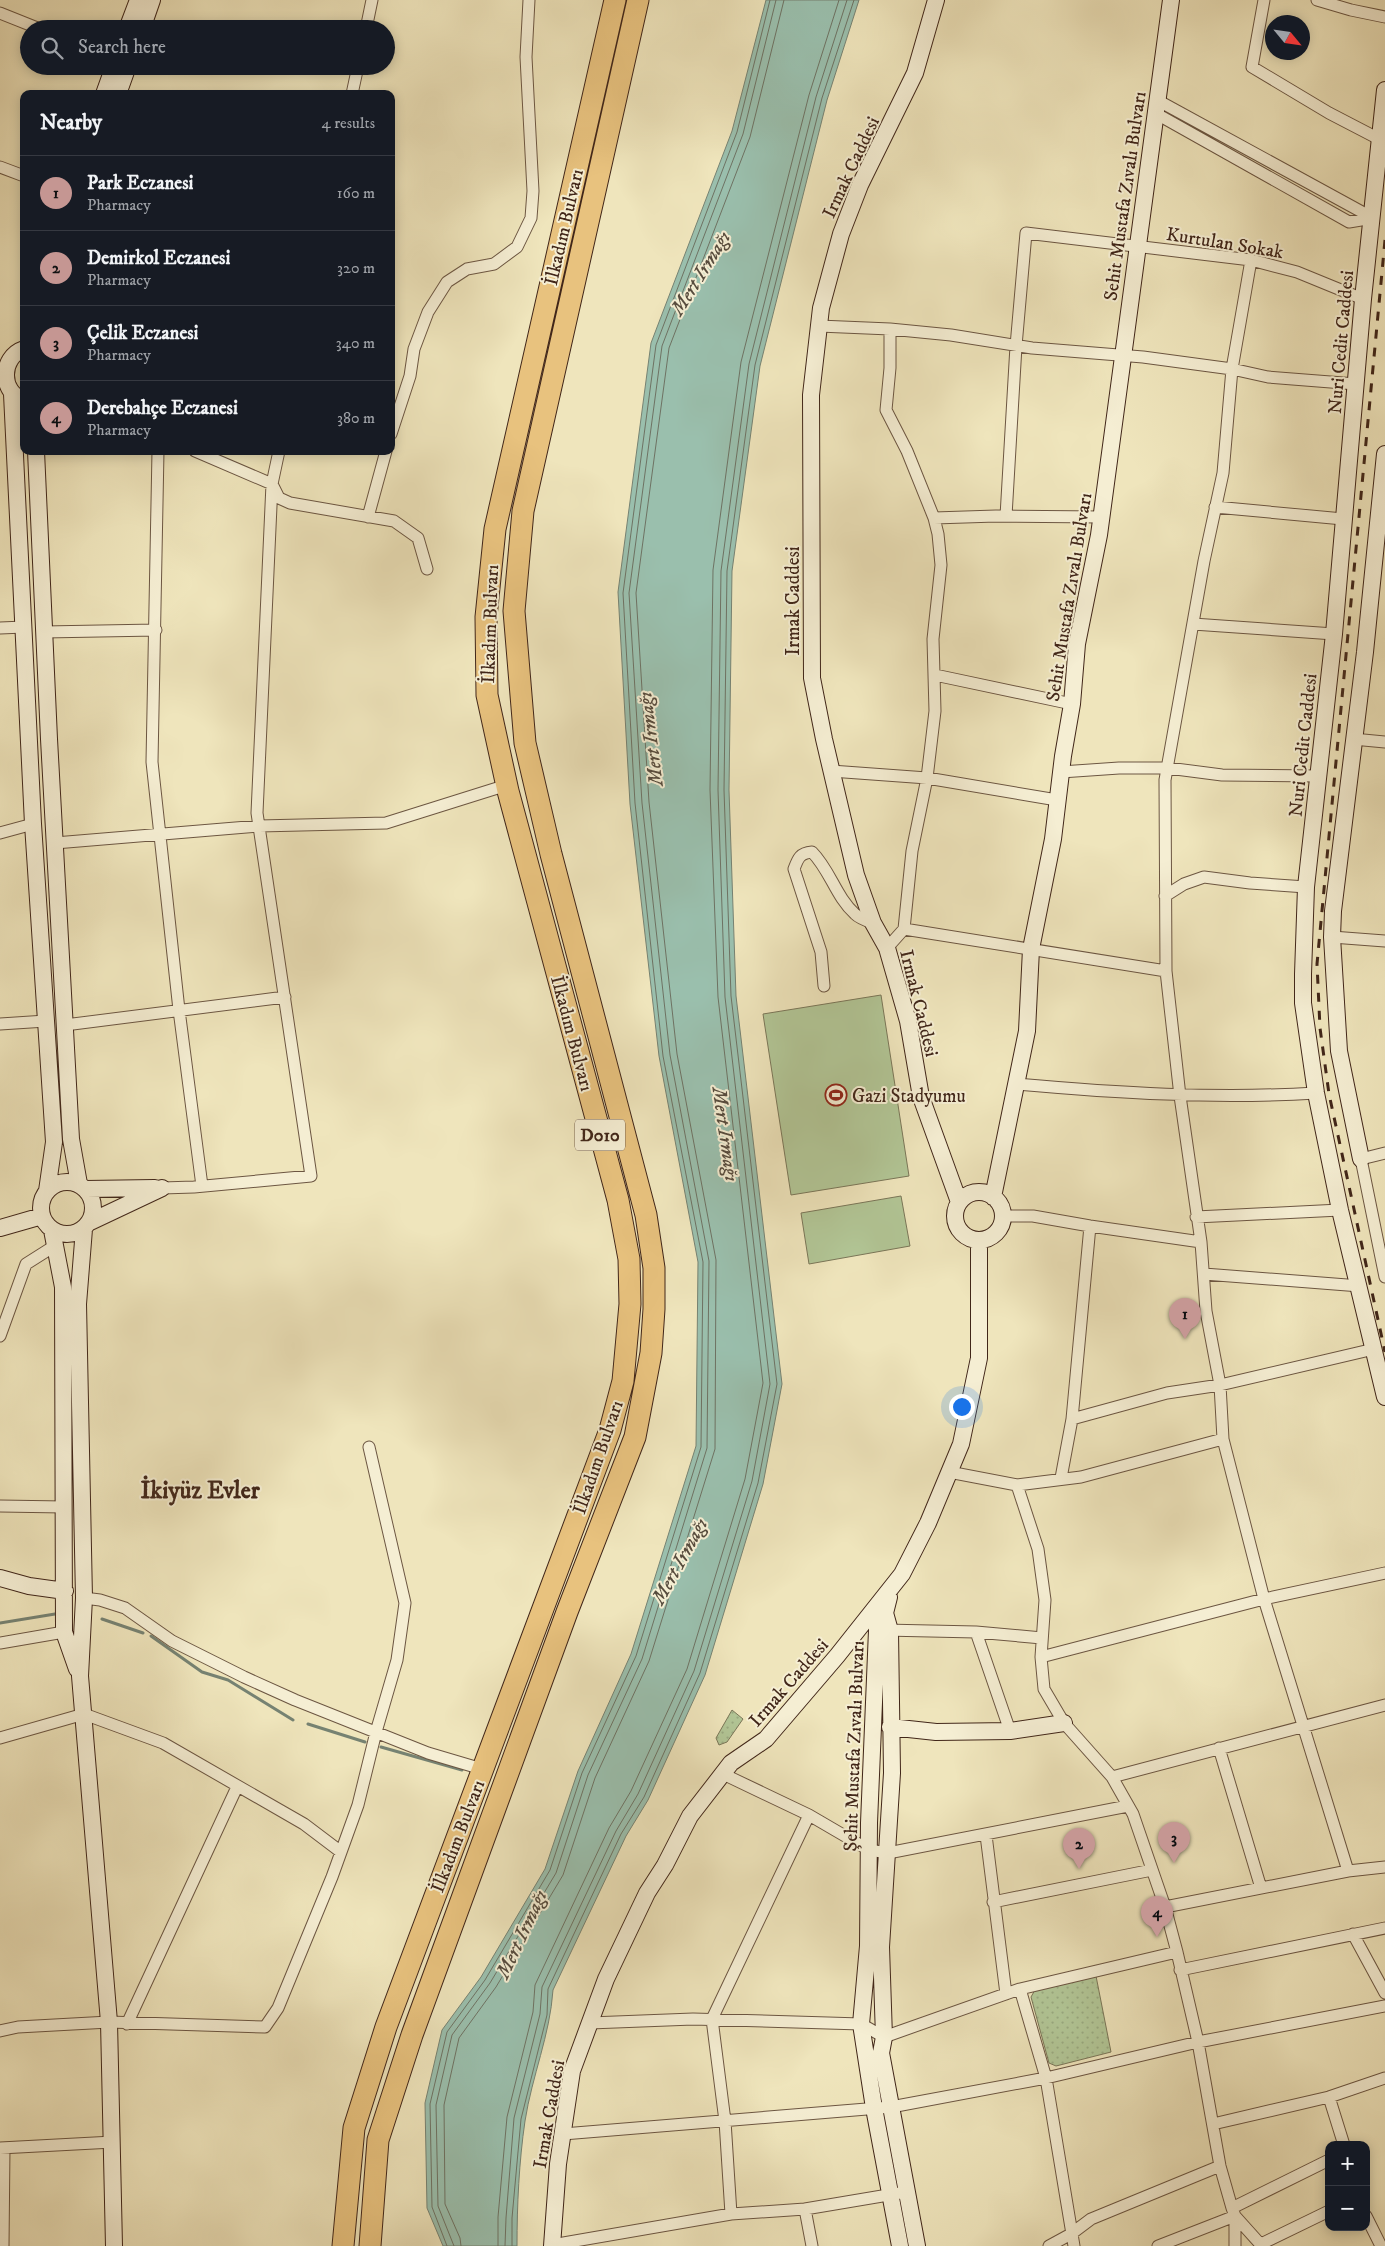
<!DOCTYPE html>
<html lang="en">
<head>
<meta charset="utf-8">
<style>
  body { margin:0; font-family:"IM FELL DW Pica",serif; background:#242831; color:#f1f3f6 }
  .controls { position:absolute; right:15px; bottom:15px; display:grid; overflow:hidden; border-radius:10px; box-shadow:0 2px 12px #0003 }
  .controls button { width:45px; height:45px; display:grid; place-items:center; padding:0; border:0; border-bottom:1px solid #363941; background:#171b24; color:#f1f3f6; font:25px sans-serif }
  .compass { position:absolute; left:1265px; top:15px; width:45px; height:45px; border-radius:50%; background:#171b24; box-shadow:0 2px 12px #0003; rotate:119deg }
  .you { position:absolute; left:961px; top:1406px; width:18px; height:18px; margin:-12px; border:4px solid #fff; border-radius:50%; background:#1a73e8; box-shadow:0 0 0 8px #1a73e833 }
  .badge { display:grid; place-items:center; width:32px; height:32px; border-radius:50%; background:#c59692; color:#111; font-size:16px; font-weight:700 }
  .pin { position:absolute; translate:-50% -41px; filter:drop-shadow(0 1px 2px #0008) }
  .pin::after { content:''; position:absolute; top:26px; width:18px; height:15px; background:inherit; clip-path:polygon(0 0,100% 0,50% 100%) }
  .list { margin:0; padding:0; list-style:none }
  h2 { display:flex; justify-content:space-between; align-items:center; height:65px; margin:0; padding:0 20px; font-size:21px }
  h2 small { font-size:16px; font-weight:400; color:#9ea1a6 }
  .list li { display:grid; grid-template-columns:32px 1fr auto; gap:15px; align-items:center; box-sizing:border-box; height:75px; padding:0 20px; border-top:1px solid #363941 }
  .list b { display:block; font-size:19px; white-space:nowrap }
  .list p { margin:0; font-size:16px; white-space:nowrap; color:#9ea1a6 }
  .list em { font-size:16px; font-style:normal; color:#9ea1a6 }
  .icon { flex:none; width:28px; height:28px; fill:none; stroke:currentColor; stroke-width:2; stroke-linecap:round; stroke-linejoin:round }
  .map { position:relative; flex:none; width:1385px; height:2246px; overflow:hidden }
  .search { position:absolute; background:#171b24; box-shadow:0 2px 12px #0003; left:20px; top:20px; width:375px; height:55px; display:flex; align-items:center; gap:12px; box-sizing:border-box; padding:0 18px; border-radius:28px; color:#9ea1a6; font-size:19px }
  .panel { position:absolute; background:#171b24; box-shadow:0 2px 12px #0003; left:20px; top:90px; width:375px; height:365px; border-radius:10px }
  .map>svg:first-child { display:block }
  .park { fill:url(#park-dots); stroke:#7a7658 }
  .pitch { fill:#b2c696; stroke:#7a7658 }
  .water { fill:#9abfad; stroke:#768272 }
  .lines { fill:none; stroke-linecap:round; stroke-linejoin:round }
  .shore { stroke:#6e7263; stroke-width:1 }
  .stream { stroke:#768272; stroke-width:3 }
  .street-casing { stroke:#6c5642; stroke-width:13 }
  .secondary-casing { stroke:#412619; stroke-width:18 }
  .highway-casing { stroke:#412619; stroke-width:23 }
  .street { stroke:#f5eed3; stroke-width:11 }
  .secondary { stroke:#f5eed3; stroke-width:16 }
  .highway { stroke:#e8c27e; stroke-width:21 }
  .rail { stroke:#412619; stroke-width:3; stroke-dasharray:9 9; stroke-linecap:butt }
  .labels { text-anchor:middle; stroke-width:4; stroke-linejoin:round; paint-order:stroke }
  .shield { fill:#f5eed3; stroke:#776251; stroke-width:1 }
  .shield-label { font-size:18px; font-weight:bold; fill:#412619 }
  .street-label { font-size:19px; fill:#412619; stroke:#f5eed3 }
  .poi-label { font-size:19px; fill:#412619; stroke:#f5eed3; text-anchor:start }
  .water-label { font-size:20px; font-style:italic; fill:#574c3e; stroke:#f5eed3 }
  .district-label { font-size:24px; font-weight:bold; fill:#412619; stroke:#f5eed3 }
</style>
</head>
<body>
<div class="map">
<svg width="1385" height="2246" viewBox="0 0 1385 2246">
  <defs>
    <pattern id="park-dots" width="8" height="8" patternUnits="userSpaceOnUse" patternTransform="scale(1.25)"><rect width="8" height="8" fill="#b2c696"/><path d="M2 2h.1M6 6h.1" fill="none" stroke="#9aaa81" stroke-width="1.8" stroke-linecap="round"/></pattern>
  </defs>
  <rect width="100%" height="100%" fill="#efe5bc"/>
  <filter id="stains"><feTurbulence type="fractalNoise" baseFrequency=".004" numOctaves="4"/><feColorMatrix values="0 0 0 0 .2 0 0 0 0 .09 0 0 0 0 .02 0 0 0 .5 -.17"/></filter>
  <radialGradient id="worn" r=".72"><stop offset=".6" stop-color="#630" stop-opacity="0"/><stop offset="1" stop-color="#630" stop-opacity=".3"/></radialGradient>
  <!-- park -->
  <path class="park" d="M732,1710L743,1719L727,1742L719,1745L716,1738Z
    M1096,1976L1111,2052L1056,2066L1049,2063L1031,1997L1036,1988Z"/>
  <!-- pitch -->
  <path class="pitch" d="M881,995L909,1176L791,1195L763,1014Z
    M901,1196L910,1246L809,1264L801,1213Z"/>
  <!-- water -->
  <path class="water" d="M766,0H859L827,100L760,366L732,571L729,790L736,996L782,1384L763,1484L705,1675L648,1800L626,1836L553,1990C550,2035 532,2076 525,2121C519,2162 517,2205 517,2246H443L427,2208L425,2103L442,2030L481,1977L545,1869L578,1771L631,1654L696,1446L698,1262L659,1056L630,804L618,592L651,343L732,131Z"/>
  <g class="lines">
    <!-- shore -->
    <path class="shore" d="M447,2246L432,2207L430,2104L447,2032L485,1980L550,1870L582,1773L636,1656L701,1447L703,1262L663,1056L635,803L623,593L656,345L737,132L770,0
      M454,2246L438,2206L436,2105L452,2035L490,1983L556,1873L588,1775L642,1659L707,1448L709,1261L670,1055L642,803L629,593L662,346L743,134L776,0
      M461,2246L460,2238L445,2204L444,2105L459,2038L496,1987L563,1875L595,1778L649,1661L715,1449L716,1260L677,1054L649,802L636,593L669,348L750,137L784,0
      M498,2246V2217L507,2117L533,2012L535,1985L609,1828L631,1791L687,1669L745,1479L763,1383L718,997L710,790L713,570L741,362L809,95L839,0
      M505,2246L506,2218L514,2118L540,2014L542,1987L616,1831L638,1794L694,1671L752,1481L770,1384L725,997L718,790L721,571L749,364L816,97L847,0
      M512,2246V2218L521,2119L547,2015L548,1989L621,1834L644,1797L700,1673L758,1483L777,1384L731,996L724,790L727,571L755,365L822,98L854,0"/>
    <!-- stream -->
    <path class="stream" d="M102,1619L143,1633
      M0,1623L55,1614
      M151,1636L202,1672L228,1680L293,1720
      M308,1724L365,1742
      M381,1747L462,1770"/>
    <!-- street casing -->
    <g class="street-casing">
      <path id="street" d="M1264,0L1252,67L1329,113L1381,140
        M1317,0L1351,10L1385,17
        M0,13L40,29
        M366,29L372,0
        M352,94L358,66
        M1157,100L1373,218
        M1155,113L1349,222L1373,218
        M0,167L24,176
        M1251,260L1232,369L1223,473L1204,561L1165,780L1166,971L1180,1096L1201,1242L1206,1311L1220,1385L1223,1439L1264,1599L1348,1871
        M819,326L890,329L951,335L1032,348L1143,357L1232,369L1268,377L1356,384
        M391,434L410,376L414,349L428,312L447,282L467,269L494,264L517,247L531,218L533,191L526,57L529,0
        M158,451L152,762L179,1010L202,1186
        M195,451L272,484L279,498L290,503L394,521L418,538L427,569
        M1215,507L1343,519
        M1006,516L1016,346L1026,233L1251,260L1297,272L1363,299
        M368,517L386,451
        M934,518L996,516L1101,517
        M1193,624L1334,634
        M0,628L24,627
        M44,632L156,630
        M935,675L1072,704
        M1353,739L1385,742
        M831,771L927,778L1057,800
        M1061,772L1119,768H1168L1222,775L1318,776
        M0,833L33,824
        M55,843L259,826L386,823L507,785
        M1165,896L1184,884L1204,877L1250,883L1306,887
        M904,929L1166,971
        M1332,937L1385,941
        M887,948L904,929L912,851L927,778L935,711L933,639L941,565L938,534L934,518L907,451L886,410L890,368V329
        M824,986L821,952L794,869C798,858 800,853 812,852C830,870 836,897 855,914C859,918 867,921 873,923
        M0,1024L46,1021
        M65,1025L285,997
        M1016,1084C1117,1093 1215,1099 1316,1093
        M1385,1153L1361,1159L1385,1277
        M162,1188L194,1187L311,1176L257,813L272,484L279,451
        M1003,1216H1033L1090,1226L1201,1242
        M1196,1217L1340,1210
        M1204,1274L1360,1286
        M0,1336L26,1264L56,1245
        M1072,1419L1167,1393L1220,1385L1374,1349
        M949,1472L1017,1485L1081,1477L1223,1439
        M1061,1478L1072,1419L1090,1226
        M1017,1485L1038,1549L1045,1600L1041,1657L1044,1689L1064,1723L1112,1777L1133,1814L1165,1907L1177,1952L1198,2042L1220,2166L1232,2208L1235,2216L1262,2246
        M0,1506L64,1507
        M84,1598L100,1600L125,1608L172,1641L244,1677L295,1700L428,1753L482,1769
        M884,1630L976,1632L1042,1638
        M976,1632L1010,1731
        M0,1643L64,1632
        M1041,1657L1264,1599L1385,1573
        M0,1738L84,1714L163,1743L304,1824L341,1852
        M1219,1748L1261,1888
        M723,1774L809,1815L869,1850L888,1853L1128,1806
        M1112,1777L1385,1705
        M986,1835L1006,1994
        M993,1902L1152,1870
        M1165,1907L1348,1871L1385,1867
        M1353,1934L1385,1993
        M1180,1970L1385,1928
        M1020,1989L1046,2078L1074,2246
        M590,2023L693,2019L861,2024L884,2037L1020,1989L1177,1952
        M127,2024L237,1787
        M0,2031L18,2027L109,2022L265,2027L278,2008L332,1877L358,1805L376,1732L397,1660L405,1603L369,1447
        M1329,2097L1344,2145
        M1213,2124L1329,2097L1385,2078
        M563,2134L891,2107L1046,2078L1198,2042L1385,2006
        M0,2148L113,2142
        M1232,2208L1329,2160
        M805,2209L812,2246
        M731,2214L725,2121L712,2019L809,1815
        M1235,2216V2246
        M1366,2216L1381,2246
        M1261,2244L1329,2211
        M552,2245L731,2214L805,2209L906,2192
        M3,2246L4,2148
        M1049,2246L1071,2234L1091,2219L1220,2166
        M1158,2246L1235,2216"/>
    </g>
    <!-- secondary casing -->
    <g class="secondary-casing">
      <path id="secondary" d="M936,0L915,73L860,185L841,234L821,308L811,395L812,678L824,739L856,875L873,923L887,948L908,1021L921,1097L959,1202
        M127,29L138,0
        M142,29L152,0
        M1385,90L1363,299L1334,634L1306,887L1303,974V1003L1316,1093L1340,1210L1385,1397
        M104,94L114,66
        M118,94L128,66
        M24,349C0,357 0,393 24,400
        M12,394L33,824L54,1142L47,1191
        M36,451L49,739L71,1139L79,1184
        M1361,1159L1339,1051L1332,937L1333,911L1365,652L1385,454
        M41 1208a26 26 0 1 1 52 0a26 26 0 1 1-52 0Z
        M86,1189L155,1188
        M955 1216a24 24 0 1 1 48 0a24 24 0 1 1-48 0Z
        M993,1197L1027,1031L1031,949L1053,839L1063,756L1072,704L1077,644L1099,535L1171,0
        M90,1222L162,1188
        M0,1228L42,1216
        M84,1229L78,1304L84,1598L80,1676L109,2022L114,2246
        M52,1230L63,1287L64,1632L77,1669
        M0,1578L29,1586L65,1591
        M889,1597L885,1613L877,1630L869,1823L868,1946L861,2024L874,2108L900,2246
        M885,1613L890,1631L892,1773L881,1947L884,2037L881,2053L917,2246
        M890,1727L936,1732L1010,1731L1064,1723
        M552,2246L558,2164L572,2071L606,1979L647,1893L665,1865L690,1816L731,1763L766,1739L837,1656L902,1574L928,1523L961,1444L979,1358V1241"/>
    </g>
    <!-- highway casing -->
    <g class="highway-casing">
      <path id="highway" d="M343,2246L354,2128L386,2027L610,1430L623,1381L630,1304L629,1259L618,1200L508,791L487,695L486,617L495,529L615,0
        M370,2246L378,2140L412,2035L567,1612L635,1437L651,1353L654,1309V1268L646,1215L551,854L525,743L514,611L523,511L638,0"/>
    </g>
    <!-- street -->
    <use href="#street" class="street"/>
    <!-- secondary -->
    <use href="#secondary" class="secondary"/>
    <!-- highway -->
    <use href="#highway" class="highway"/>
    <!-- rail -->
    <path class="rail" d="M1385,240L1317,964L1320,1028L1329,1094L1385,1352"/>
  </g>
  <!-- icons -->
  <defs>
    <g id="stadium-ring" transform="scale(1.125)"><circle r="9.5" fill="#f5eed3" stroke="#8f2418" stroke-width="1.5"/><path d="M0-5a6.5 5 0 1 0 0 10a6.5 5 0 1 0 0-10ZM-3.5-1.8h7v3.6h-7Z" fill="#8f2418"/></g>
  </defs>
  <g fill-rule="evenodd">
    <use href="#stadium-ring" x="836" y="1095"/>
  </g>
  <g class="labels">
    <!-- shield labels -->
    <rect class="shield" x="575" y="1119.5" width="50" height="31" rx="4"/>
    <g class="shield-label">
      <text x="600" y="1141">D010</text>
    </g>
    <!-- street labels -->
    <g class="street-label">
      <text transform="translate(850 167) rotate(-65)" y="7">Irmak Caddesi</text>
      <text transform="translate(1124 196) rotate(-82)" y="7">Sehit Mustafa Zıvalı Bulvarı</text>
      <text transform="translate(563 227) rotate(-77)" y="7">İlkadım Bulvarı</text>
      <text transform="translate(1225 242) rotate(9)" y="7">Kurtulan Sokak</text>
      <text transform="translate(1340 342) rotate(-85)" y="7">Nuri Cedit Caddesi</text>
      <text transform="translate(1068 597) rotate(-81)" y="7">Sehit Mustafa Zıvalı Bulvarı</text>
      <text transform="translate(792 601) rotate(-90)" y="7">Irmak Caddesi</text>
      <text transform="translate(489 624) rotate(-88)" y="7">İlkadım Bulvarı</text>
      <text transform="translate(1302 745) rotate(-84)" y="7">Nuri Cedit Caddesi</text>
      <text transform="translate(920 1003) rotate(76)" y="7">Irmak Caddesi</text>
      <text transform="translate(573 1033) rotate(75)" y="7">İlkadım Bulvarı</text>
      <text transform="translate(597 1457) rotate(-71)" y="7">İlkadım Bulvarı</text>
      <text transform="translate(788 1682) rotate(-49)" y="7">Irmak Caddesi</text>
      <text transform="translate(853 1746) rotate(-88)" y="7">Şehit Mustafa Zıvalı Bulvarı</text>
      <text transform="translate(457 1836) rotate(-69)" y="7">İlkadım Bulvarı</text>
      <text transform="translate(548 2114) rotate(-80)" y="7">Irmak Caddesi</text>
    </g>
    <!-- poi labels -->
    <g class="poi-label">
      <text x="852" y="1102">Gazi Stadyumu</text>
    </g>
    <!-- water labels -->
    <g class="water-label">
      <text transform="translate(700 273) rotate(-58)" y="7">Mert Irmağı</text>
      <text transform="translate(650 739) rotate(-97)" y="7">Mert Irmağı</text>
      <text transform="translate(726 1134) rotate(82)" y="7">Mert Irmağı</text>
      <text transform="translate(679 1561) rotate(-61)" y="7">Mert Irmağı</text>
      <text transform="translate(521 1934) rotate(-65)" y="7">Mert Irmağı</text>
    </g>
    <!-- district labels -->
    <g class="district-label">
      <text x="200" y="1498">İkiyüz Evler</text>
    </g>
  </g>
  <rect width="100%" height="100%" filter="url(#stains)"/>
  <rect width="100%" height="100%" fill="url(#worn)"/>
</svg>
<div class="controls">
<button>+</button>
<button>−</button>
</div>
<svg class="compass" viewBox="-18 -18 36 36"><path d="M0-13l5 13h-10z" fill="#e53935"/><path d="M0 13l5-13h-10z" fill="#9ea1a6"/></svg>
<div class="you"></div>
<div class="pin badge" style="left:1185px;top:1339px">1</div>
<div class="pin badge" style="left:1079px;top:1869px">2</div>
<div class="pin badge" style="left:1174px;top:1863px">3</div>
<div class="pin badge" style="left:1157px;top:1937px">4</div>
<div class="search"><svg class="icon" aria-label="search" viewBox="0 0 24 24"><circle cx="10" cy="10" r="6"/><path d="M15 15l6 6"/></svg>Search here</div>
<section class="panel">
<h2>Nearby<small>4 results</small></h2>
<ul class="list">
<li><span class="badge">1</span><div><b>Park Eczanesi</b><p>Pharmacy</p></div><em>160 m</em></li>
<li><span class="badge">2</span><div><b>Demirkol Eczanesi</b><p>Pharmacy</p></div><em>320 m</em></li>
<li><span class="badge">3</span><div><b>Çelik Eczanesi</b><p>Pharmacy</p></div><em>340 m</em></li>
<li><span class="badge">4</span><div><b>Derebahçe Eczanesi</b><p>Pharmacy</p></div><em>380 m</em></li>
</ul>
</section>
</div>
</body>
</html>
